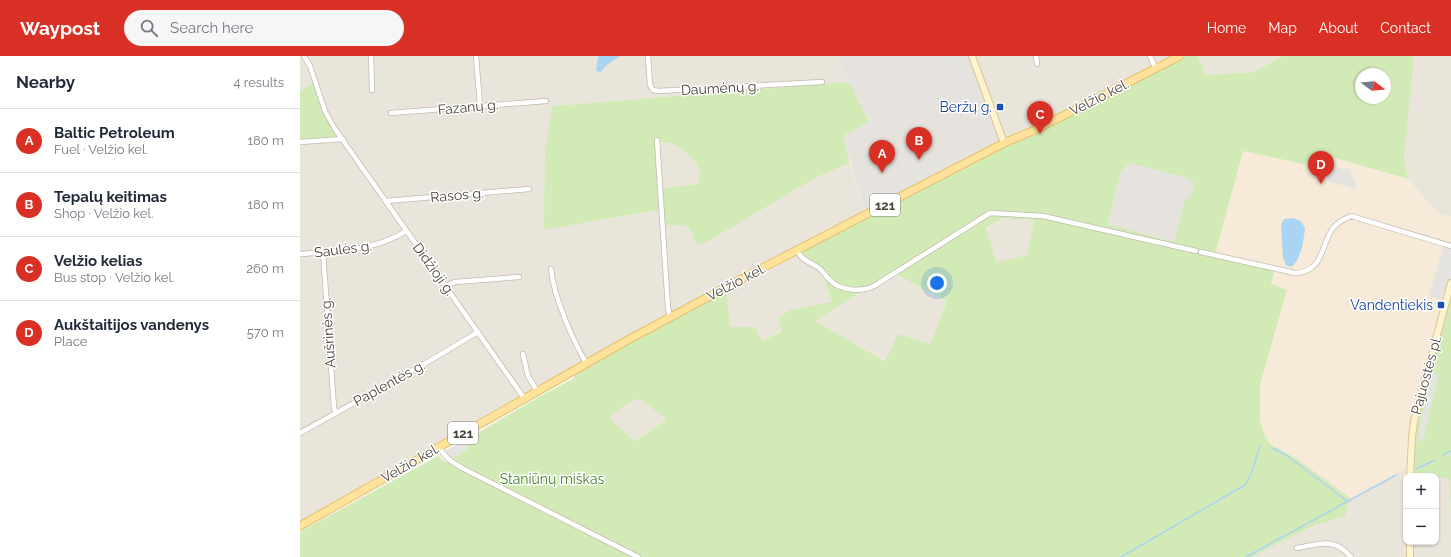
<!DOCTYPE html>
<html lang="en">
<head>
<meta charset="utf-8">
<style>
  body { margin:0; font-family:Raleway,sans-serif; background:#f6f6f7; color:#1f2937 }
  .controls { position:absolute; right:12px; bottom:12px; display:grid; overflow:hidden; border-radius:8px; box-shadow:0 1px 3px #0004 }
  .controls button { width:36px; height:36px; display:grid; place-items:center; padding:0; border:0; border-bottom:1px solid #e0e1e3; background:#fff; color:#1f2937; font:20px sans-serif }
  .compass { position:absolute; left:1055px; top:12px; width:36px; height:36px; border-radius:50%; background:#fff; box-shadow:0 1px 3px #0004; rotate:106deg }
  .you { position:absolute; left:637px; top:227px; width:14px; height:14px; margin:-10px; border:3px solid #fff; border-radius:50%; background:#1a73e8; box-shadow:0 0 0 6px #1a73e833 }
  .badge { display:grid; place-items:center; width:26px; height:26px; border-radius:50%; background:#d93025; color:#fff; font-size:13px; font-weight:700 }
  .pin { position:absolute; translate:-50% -33px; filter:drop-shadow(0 1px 2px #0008) }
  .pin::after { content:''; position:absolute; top:21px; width:14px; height:12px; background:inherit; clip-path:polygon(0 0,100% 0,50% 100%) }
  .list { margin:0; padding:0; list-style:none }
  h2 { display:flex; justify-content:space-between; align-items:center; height:52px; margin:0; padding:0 16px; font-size:17px }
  h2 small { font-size:13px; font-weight:400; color:#747a83 }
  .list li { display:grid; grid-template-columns:26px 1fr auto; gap:12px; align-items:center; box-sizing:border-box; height:64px; padding:0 16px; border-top:1px solid #e0e1e3 }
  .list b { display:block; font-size:15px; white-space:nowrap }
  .list p { margin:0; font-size:13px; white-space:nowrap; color:#747a83 }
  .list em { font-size:13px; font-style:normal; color:#747a83 }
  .icon { flex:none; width:22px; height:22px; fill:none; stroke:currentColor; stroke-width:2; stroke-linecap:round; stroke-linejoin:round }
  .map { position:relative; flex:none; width:1151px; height:501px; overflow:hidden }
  header { display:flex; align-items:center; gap:24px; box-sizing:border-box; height:56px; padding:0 20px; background:#d93025; color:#fff }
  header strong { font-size:19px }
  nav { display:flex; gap:22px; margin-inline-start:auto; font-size:14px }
  .search { width:280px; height:36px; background:#f6f6f7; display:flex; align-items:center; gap:10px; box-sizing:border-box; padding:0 14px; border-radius:22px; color:#747a83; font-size:15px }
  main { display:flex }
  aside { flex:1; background:#fff }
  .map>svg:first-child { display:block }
  .residential { fill:#eae5da }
  .commercial { fill:#f7ead8 }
  .industrial { fill:#e6e2dd }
  .green { fill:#d2eab5; fill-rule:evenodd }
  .parking { fill:#e5e3e0 }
  .water { fill:#a9d4f2 }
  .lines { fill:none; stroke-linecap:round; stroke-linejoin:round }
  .stream { stroke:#a9d4f2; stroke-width:1.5 }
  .street-casing { stroke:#c2bbae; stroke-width:6 }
  .secondary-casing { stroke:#d6c79b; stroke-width:8 }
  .primary-casing { stroke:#e6c16a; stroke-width:9 }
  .street { stroke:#fff; stroke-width:4.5 }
  .secondary { stroke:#fff3cd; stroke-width:6 }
  .primary { stroke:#ffe39c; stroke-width:7 }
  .transit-dot { fill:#1a4fb4; stroke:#fff; stroke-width:1.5 }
  .labels { text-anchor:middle; stroke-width:3; stroke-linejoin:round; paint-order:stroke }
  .shield { fill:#fff; stroke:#817c74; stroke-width:1 }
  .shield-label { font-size:13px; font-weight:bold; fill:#4b4439 }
  .street-label { font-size:14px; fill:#4b4439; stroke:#fff }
  .transit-label { font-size:14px; fill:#164399; stroke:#fff; text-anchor:end }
  .park-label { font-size:14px; fill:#4a7f2a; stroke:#fff }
</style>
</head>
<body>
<header>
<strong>Waypost</strong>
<div class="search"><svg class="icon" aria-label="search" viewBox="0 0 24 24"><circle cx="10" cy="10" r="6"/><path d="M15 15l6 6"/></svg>Search here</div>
<nav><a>Home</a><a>Map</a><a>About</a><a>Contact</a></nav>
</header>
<main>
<aside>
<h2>Nearby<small>4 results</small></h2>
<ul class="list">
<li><span class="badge">A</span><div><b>Baltic Petroleum</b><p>Fuel · Velžio kel.</p></div><em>180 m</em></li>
<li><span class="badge">B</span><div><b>Tepalų keitimas</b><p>Shop · Velžio kel.</p></div><em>180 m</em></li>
<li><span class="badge">C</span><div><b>Velžio kelias</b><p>Bus stop · Velžio kel.</p></div><em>260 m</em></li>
<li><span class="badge">D</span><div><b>Aukštaitijos vandenys</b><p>Place</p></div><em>570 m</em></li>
</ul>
</aside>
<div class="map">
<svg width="1151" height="501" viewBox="0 0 1151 501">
  <rect width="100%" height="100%" fill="#f6f3ec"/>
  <!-- residential -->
  <path class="residential" d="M0,0H536L549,26L252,50L244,174L364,153L369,170L383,168L388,171L397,189L409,185L515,122L550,107L565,156L407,238L167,371L0,466V84L14,26L0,35Z
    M672,0H880L704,87Z
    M898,0H982L954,16L905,19Z
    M1114,0H1151V161L1137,157L1108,123L1104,104Z
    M355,86L370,87L380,91L396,107L400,117L398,128L358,133Z
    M703,162L734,164L727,199L696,206L686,173Z
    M502,196L519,211L532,247L491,255L482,274L462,285L430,271L426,236Z
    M593,217L647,245L630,288L586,305L515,265Z
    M339,343L367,363L335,385L309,362L319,353L333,345Z
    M1106,412L1110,419L1123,420H1106V486H1136V421L1149,423L1151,459V501H952L1013,470L1045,460L1050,442Z"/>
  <!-- commercial -->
  <path class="commercial" d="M943,95L1008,109L1013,96L1108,123L1137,157L1151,161V227L1132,298L1128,297L1112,356L1107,386L1106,412L1050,442L997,403L970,388L964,378L960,365V329L987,234L971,228L975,213L915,199Z"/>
  <!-- industrial -->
  <path class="industrial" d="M536,0H672L704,87L565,156L543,80L569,66Z
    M830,107L890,123L894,129L890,143L885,144L874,186L808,168L821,115Z"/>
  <!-- green -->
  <path class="green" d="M880,0H898L905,19L954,16L982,0H1114L1104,104L1108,123L1014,96L1008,109L943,95L915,199L975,213L971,228L987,234L960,329V365L964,377L970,388L997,403L1050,442L1045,460L1013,470L952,501H0V476L138,400L145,406L168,393L164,385L239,341L273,323L281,310L426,232L430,271H455L462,285L482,275L478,262L491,254L532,246L519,211L505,203L502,196L497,194ZM1061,18H1085V42H1061ZM830,107L890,123L894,129L890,142L885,143L874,186L808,168L821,115ZM703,162L734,164L727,199L696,206L686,172ZM593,217L647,245L630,288L598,278L585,305L515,265C541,249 566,232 593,217ZM339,343L367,363L335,385L309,362C318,354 327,346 339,343Z
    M14,26L38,81L37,82L0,84V35Z
    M549,26L569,66L543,80L550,107L515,122L409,185L397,189C388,170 391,167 369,170L365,166L363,153L244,174L245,97L252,50ZM355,86L370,87L380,91L396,107L400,117L398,128L358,133Z
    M1151,227V459L1149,423L1136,421V420L1110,419L1112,381Z"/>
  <!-- parking -->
  <path class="parking" d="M647,0H659L670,30L657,35L644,1Z
    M649,96L653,105L615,123L611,114Z
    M1020,105L1045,114L1049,112L1055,126L1057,127L1055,133L1028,125V122L1016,119Z
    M1144,188L1151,190V227L1146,245L1129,240Z
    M1133,317L1139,318L1126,370L1124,384L1118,386L1120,369Z
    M164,385L168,393L150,403L143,396Z"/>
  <!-- water -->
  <path class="water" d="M299,0H319V1C311,5 306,9 301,16L296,15L298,1Z
    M993,162L1001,165L1005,172C1004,182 1001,205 991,211L986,209L983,202L981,168L984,163Z"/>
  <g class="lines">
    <!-- stream -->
    <path class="stream" d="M972,392L986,399L1047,445
      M1143,399L1151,395
      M1116,413L1135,404
      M821,501L945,429L952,416L960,390L961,389
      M946,501L1096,419"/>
    <!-- street casing -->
    <g class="street-casing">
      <path id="street" d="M4,0L10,10L25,55L35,73L224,342
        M71,0L72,34
        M176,0L180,49
        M348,0L350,29L353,34L358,35L522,26
        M736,0L737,8
        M850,0L856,13
        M91,57L246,45
        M357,84L368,252L370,261
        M0,86L43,83
        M86,145L229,133
        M497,194C501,204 510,206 519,212C524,216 527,222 532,226C543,235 562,236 574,230L690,157L743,160L896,195
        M23,196L34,352L36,357
        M901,196L995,217C1024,216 1021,188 1033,172C1038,166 1044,163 1051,160L1151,190
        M0,198C36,195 75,195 106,175
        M251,213C254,242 272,282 286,307
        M146,230L155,226L219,221
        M223,298L228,320L237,335
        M0,377L131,304L178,276
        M139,391C144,401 152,406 162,412L338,501
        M997,492C1020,488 1034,481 1051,501"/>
    </g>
    <!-- secondary casing -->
    <g class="secondary-casing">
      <path id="secondary" d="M672,0L704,87
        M1110,420L1112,381L1114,365L1151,227
        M1110,486V501"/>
    </g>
    <!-- primary casing -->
    <g class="primary-casing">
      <path id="primary" d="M0,470L326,285L449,219L704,87L737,73L880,0"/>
    </g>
    <!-- street -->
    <use href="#street" class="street"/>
    <!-- secondary -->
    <use href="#secondary" class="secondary"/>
    <!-- primary -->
    <use href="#primary" class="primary"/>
  </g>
  <!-- markers -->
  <g class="transit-dot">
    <rect x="696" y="47" width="8" height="8" rx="2"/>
    <rect x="1137" y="245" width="8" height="8" rx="2"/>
  </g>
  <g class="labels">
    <!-- shield labels -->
    <g class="shield">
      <rect x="570" y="138" width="30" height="22" rx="3"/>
      <rect x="148" y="366" width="30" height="22" rx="3"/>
    </g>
    <g class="shield-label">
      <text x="585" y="154">121</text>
      <text x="163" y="382">121</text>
    </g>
    <!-- street labels -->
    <g class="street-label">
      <text transform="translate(420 32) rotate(-3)" y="5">Daumėnų g.</text>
      <text transform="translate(799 41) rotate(-27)" y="5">Velžio kel.</text>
      <text transform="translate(168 51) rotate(-5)" y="5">Fazanų g.</text>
      <text transform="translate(157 139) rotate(-5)" y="5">Rasos g.</text>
      <text transform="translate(43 193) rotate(-7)" y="5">Saulės g.</text>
      <text transform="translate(134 213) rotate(54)" y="5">Didžioji g.</text>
      <text transform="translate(436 226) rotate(-28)" y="5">Velžio kel.</text>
      <text transform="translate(28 277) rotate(-94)" y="5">Aušrinės g.</text>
      <text transform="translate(1126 319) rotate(-75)" y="5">Pajuostės pl.</text>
      <text transform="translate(89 327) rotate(-29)" y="5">Paplentės g.</text>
      <text transform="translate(110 407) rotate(-30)" y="5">Velžio kel.</text>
    </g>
    <!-- transit labels -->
    <g class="transit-label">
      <text x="692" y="56">Beržų g.</text>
      <text x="1133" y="254">Vandentiekis</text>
    </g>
    <!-- park labels -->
    <g class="park-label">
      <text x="252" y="428">Staniūnų miškas</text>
    </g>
  </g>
</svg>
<div class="controls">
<button>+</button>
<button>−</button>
</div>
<svg class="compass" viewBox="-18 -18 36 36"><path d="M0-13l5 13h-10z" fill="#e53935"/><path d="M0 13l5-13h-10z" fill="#747a83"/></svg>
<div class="you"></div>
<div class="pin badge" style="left:582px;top:117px">A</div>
<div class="pin badge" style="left:619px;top:104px">B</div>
<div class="pin badge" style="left:740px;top:78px">C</div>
<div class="pin badge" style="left:1021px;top:128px">D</div>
</div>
</main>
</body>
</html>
